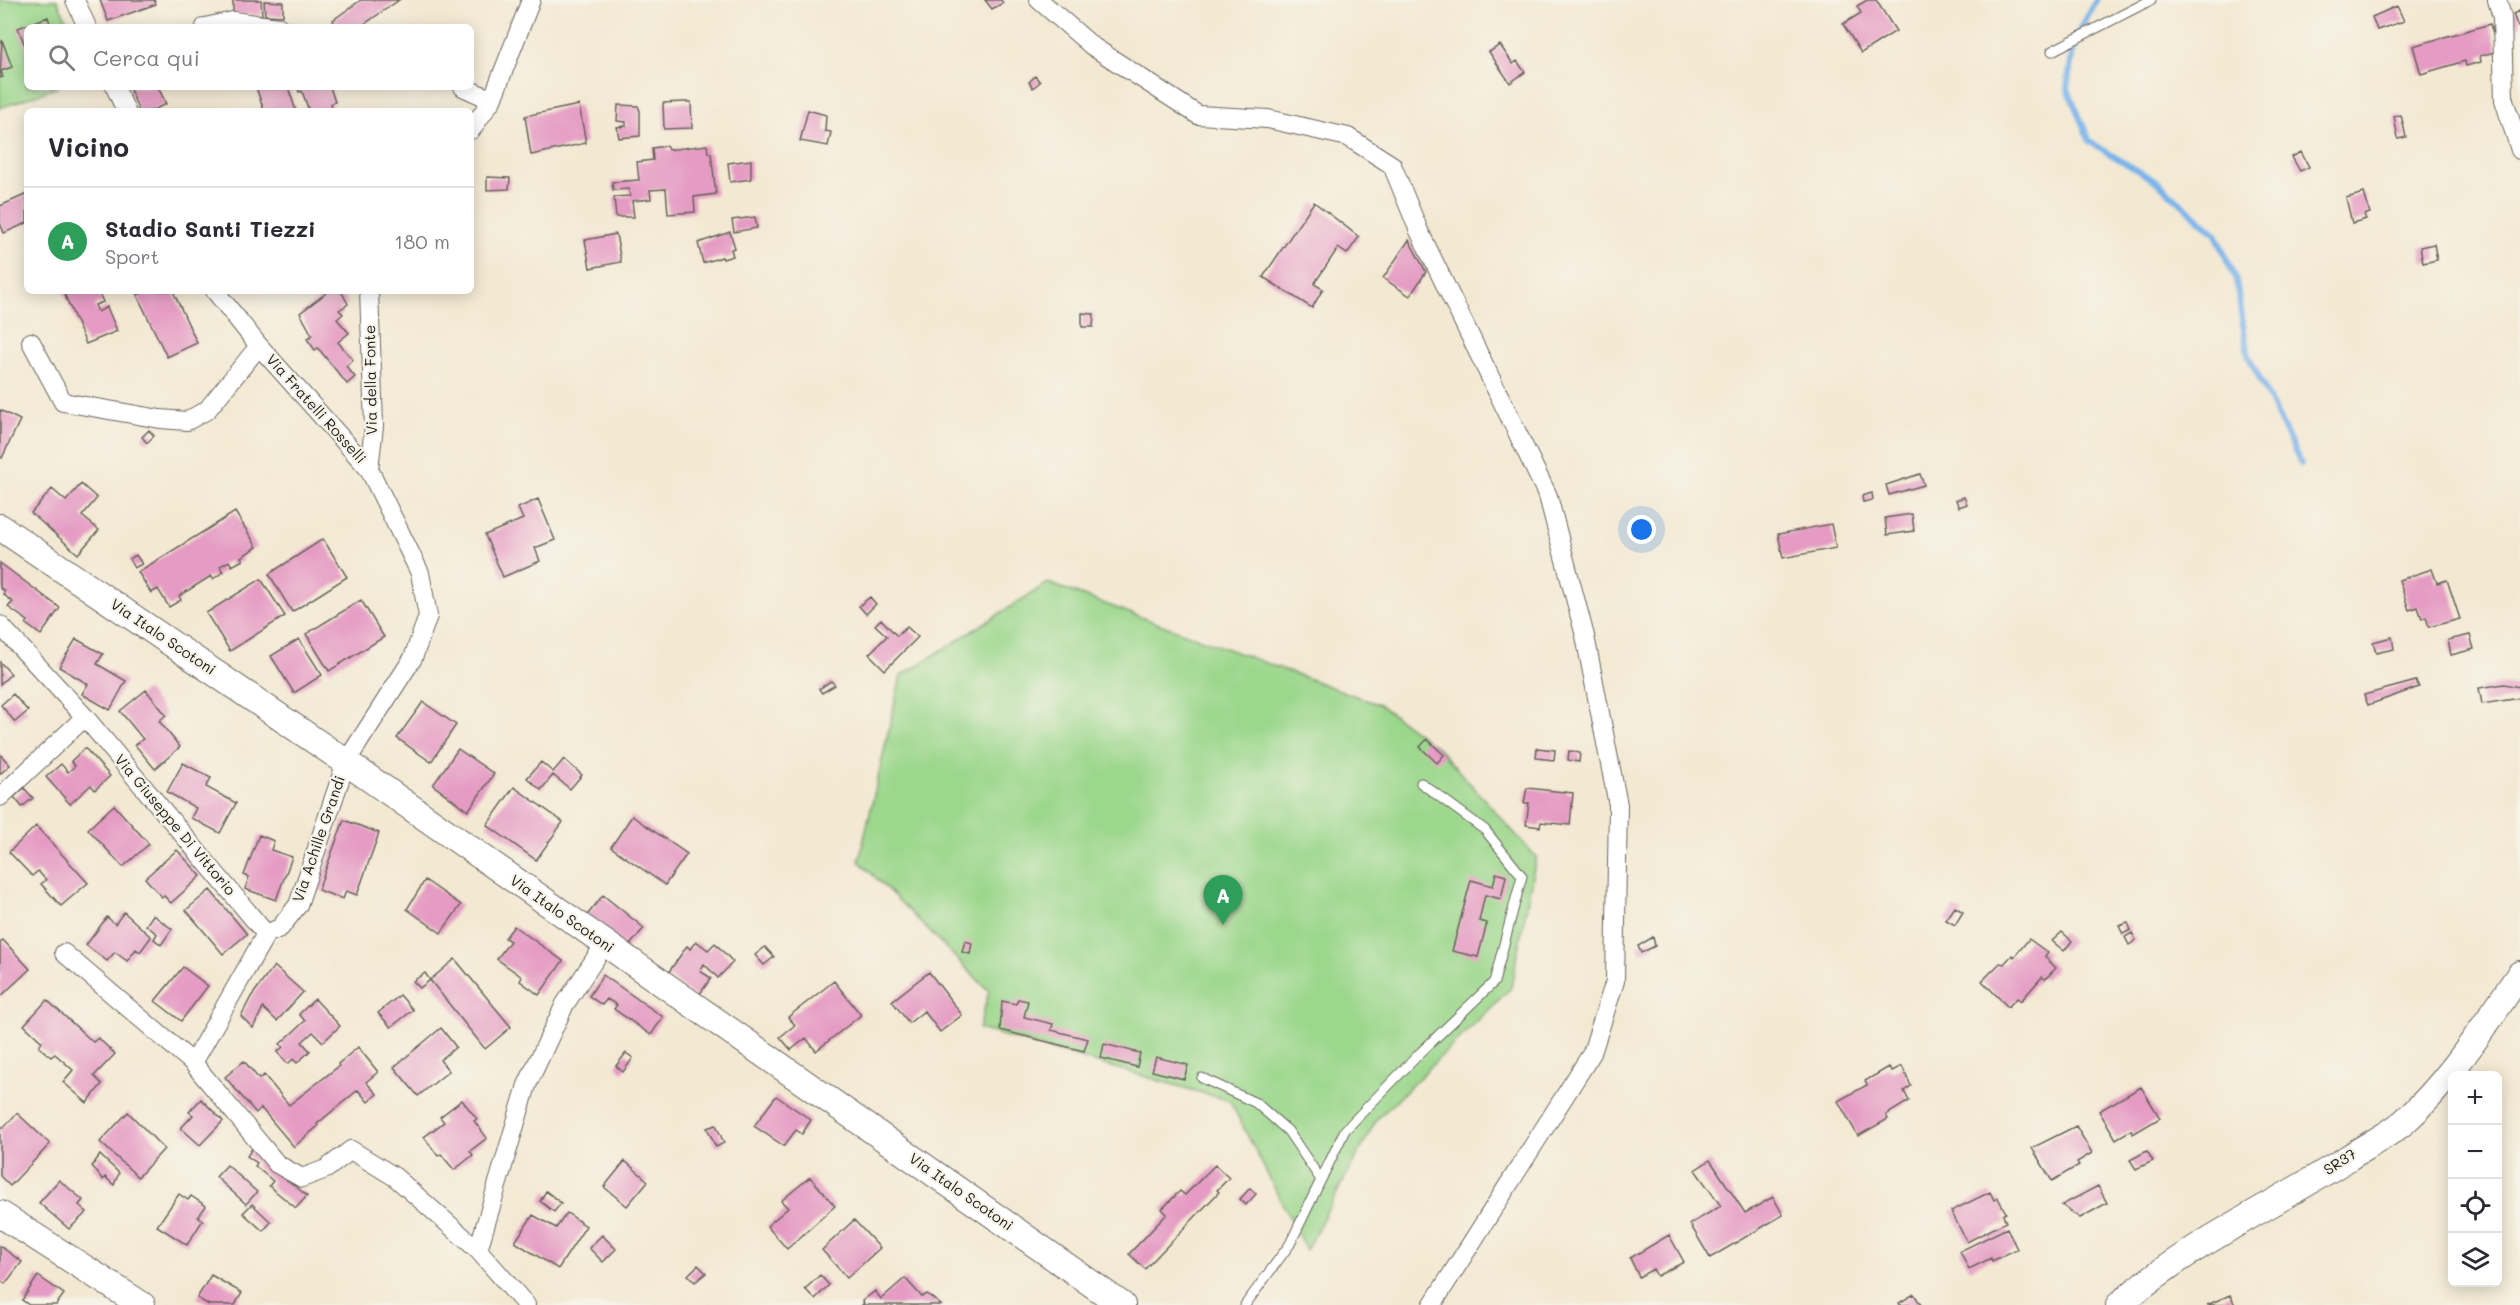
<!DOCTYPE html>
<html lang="it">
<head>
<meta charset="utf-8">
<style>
  body { margin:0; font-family:Mali,sans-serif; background:#f7f7f7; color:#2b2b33 }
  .controls { position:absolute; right:18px; bottom:18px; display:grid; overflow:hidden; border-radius:9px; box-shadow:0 3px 15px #0003 }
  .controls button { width:54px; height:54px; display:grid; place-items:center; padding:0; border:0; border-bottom:2px solid #e1e1e2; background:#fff; color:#2b2b33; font:30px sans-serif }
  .you { position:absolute; left:1642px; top:530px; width:21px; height:21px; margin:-15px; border:4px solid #fff; border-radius:50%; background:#1a73e8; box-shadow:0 0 0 9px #1a73e833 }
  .badge { display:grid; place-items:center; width:39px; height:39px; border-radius:50%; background:#0f766e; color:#fff; font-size:20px; font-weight:700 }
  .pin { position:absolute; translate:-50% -50px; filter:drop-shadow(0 2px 3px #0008) }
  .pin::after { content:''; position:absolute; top:32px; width:21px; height:18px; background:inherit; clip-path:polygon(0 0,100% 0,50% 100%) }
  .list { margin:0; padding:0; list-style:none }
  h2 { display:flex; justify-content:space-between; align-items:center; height:78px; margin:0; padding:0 24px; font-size:26px }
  h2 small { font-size:20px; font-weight:400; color:#7c7c81 }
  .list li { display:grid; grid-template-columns:39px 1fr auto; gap:18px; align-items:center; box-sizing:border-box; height:108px; padding:0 24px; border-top:2px solid #e1e1e2 }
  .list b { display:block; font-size:22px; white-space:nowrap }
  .list p { margin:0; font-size:20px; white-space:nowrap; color:#7c7c81 }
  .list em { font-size:20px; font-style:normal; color:#7c7c81 }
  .icon { flex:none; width:33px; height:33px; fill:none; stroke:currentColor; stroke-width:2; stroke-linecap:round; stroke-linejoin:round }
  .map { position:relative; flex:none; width:2520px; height:1305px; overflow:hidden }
  .search { position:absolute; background:#fff; box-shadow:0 3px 15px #0003; left:24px; top:24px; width:450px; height:66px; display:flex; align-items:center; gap:15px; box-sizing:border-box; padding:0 21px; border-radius:9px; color:#7c7c81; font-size:22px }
  .panel { position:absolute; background:#fff; box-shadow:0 3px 15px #0003; left:24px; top:108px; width:450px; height:186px; border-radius:9px }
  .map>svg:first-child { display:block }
  .green { fill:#9bd78c; stroke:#5c7a54; stroke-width:1.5 }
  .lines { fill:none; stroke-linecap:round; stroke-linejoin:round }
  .stream { stroke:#79b3ea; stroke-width:6 }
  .building { fill:#e59bc3 }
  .lane-casing { stroke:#67645c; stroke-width:11 }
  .street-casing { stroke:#67645c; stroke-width:20 }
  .secondary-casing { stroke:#67645c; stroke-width:28 }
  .lane { stroke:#fff; stroke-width:9 }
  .street { stroke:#fff; stroke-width:18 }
  .secondary { stroke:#fff; stroke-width:26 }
  .labels { text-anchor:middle; stroke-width:4.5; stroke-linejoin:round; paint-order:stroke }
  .street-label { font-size:15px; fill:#1c1c1c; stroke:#f7f3e8 }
</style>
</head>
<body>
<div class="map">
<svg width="2520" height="1305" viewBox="0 0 2520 1305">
  <rect width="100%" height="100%" fill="#f7f3e8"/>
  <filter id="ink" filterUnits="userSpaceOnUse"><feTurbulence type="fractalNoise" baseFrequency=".0167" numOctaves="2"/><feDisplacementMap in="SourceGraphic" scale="12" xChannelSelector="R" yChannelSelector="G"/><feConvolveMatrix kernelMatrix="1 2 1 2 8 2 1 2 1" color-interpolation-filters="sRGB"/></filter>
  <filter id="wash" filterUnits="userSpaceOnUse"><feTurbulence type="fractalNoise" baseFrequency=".008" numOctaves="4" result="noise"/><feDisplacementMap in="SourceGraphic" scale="24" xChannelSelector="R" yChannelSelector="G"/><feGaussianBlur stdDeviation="1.35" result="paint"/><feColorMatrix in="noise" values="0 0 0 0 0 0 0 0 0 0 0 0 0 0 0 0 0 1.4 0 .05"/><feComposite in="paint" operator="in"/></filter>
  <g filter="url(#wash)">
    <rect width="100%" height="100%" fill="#f3e9d3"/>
    <!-- green -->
    <path class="green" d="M0,0H57L70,27H27V87H58L0,108Z
      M1048,583L1380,705L1438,748L1536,857L1511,988L1377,1119L1306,1250L1230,1101L979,1029L989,991L859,861L901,676Z"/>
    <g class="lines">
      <!-- stream -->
      <path class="stream" d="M2097,0L2075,38L2067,87L2090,142L2157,182L2216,234L2236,280L2248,355L2301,464"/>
    </g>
    <g id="blocks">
      <!-- building -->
      <path class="building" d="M100,0H154L156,4L108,21Z
        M233,0H261L262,15L233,14Z
        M361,0H399L360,27L335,26L333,20Z
        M985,0H1001L1003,3L992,9Z
        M1867,0H1876L1896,31L1861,53L1843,24L1861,13L1857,6Z
        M264,1L283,2V16L265,15Z
        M2397,6L2404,21L2377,30L2372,17Z
        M2519,11L2520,26L2518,27L2513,14Z
        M48,17L51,27H27V50L18,28Z
        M2490,24L2498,51L2480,56L2481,62L2466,66L2465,61L2421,74L2413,46Z
        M2,40L12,67L1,71L3,77L0,78Z
        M1500,45L1513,64L1517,61L1525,72L1510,83L1489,52Z
        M1035,76L1040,82L1033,88L1029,82Z
        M129,87H158L166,104L151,111H139Z
        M256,87H270L271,89L288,87L296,111H264Z
        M297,87H330L335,102L331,103L332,108L327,109L328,111H309L302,91L299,92Z
        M683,102H691L692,128L664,129L663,103Z
        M579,105L586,143L531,155L525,116Z
        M618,105L638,106L640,111V136L619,138L617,127L626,126V122L617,121Z
        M808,110L826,115L825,131L831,132L828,146L800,141Z
        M2401,115L2406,137L2398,139L2394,116Z
        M707,145L708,153H711L716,194L694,197L695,212L668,214L666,189L650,190L651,199L632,201L634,217H616L614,197L630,196L629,189L613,190L612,182L639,180L637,162L653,160L652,148L667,146L668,150Z
        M2301,152L2309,167L2300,171L2292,157Z
        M751,160V179L730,182L728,163Z
        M487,177L510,178L509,189L487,190Z
        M2364,193L2370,213L2364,215L2366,219L2352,223L2346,198Z
        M27,194V223L4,233L0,223V206Z
        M1314,202L1359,237L1347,254L1338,248L1314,284L1323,289L1312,308L1263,277Z
        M755,217L757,228L734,232L732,220Z
        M730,232L735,248L731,249L733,256L723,259L722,257L703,263L698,243Z
        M616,234L621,262L590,268L585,240Z
        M1409,240L1426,272L1410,296L1383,278Z
        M2434,244L2437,260L2423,263L2420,247Z
        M63,291H98L103,302L95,305L98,312L107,307L117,331L86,344Z
        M146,291H173L197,343L167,357L137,295Z
        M329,291H341L348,304L339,310L343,314L337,319L349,333L338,342L353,360L346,366L355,377L347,384L318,348L315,350L307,339L312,335L300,313Z
        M1082,313L1094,314L1093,327H1082Z
        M0,410L20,420L2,458L0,457Z
        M149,430L154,436L147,443L142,437Z
        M1920,474L1924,485L1889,495L1886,485Z
        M81,484L97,498L82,516L99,530L78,554L31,513L52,489L66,501Z
        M1872,493L1873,500L1863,502L1862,496Z
        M1964,497L1967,504L1959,507L1956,500Z
        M538,499L555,540L535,548L540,561L503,577L485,535L523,519L518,508Z
        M235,512L257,547L241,557L243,560L232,566L229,561L220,566L223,572L213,579L211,576L179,596L181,600L169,607L158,589L151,593L138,572Z
        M1912,514L1914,531L1887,535L1885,518Z
        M1831,524L1836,548L1783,558L1778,534Z
        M323,539L347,577L292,612L269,574Z
        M136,555L142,564L134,568L129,559Z
        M0,563L60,608L41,635L26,624L28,621L8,607L13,602L3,594L5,591L0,588Z
        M2432,569L2437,583L2447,580L2460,619L2429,627L2426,617L2422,619L2418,607L2409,610L2399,580Z
        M261,579L285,616L230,651L206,613Z
        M870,597L876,604L866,614L859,606Z
        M361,600L384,637L329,671L306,634Z
        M881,619L897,636L907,627L918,637L885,670L869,654L887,636L875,625Z
        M2470,635L2474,649L2451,655L2448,640Z
        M2392,637L2394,649L2376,653L2373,642Z
        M76,639L103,654L97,664L126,681L110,710L82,694L88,684L59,667Z
        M299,639L322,675L294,693L271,656Z
        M0,662L11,674L0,684Z
        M831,681L835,685L822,693L819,689Z
        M2416,681L2419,687L2368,705L2364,695Z
        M2504,684L2520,687V698L2482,704L2479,688Z
        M146,690L166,715L159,721L180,747L155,769L135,745L143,739L120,711Z
        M13,694L28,711L15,722L1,705Z
        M423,702L456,725L431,762L397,738Z
        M1427,739L1444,755L1437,763L1420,747Z
        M85,748L110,776L95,790L91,785L70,804L46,777L61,764L68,772L75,766L71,761Z
        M1537,748L1555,750L1554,760L1536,758Z
        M458,749L494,774L468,811L433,785Z
        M1569,751L1580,753L1579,762L1568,760Z
        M0,754L10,765L0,774Z
        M564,759L582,775L570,789L553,775L541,790L527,778L541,762L553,772Z
        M183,763L211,778L206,787L236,803L220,833L191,818L196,808L167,792Z
        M514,787L563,822L536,860L487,825Z
        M24,788L33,798L22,807L14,797Z
        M1527,788L1573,793L1570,825L1541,822L1540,827L1526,825L1529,803H1524Z
        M114,805L149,844L123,867L88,829Z
        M632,816L687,854L665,885L611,847Z
        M344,820L379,833L357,895L346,891L343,899L318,890Z
        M36,826L88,883L61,906L41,884L46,880L38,871L32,876L9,852Z
        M259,835L274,841L271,850L292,857L276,900L245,889L249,877L244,875Z
        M177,850L201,876L171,903L164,896L162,897L145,878Z
        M1496,873L1506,876L1501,899L1485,895L1479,921L1487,923L1478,957L1452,951L1471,880L1493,886Z
        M425,880L461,905L441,933L407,909Z
        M210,890L247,934L223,954L186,910Z
        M603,895L644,928L625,951L585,918Z
        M1955,907L1963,912L1955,925L1946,920Z
        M124,912L151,937L140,952L136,949L127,961L115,952L107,961L86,945L107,917L115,924Z
        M153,915L172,929L161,945L154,939L157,934L146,925Z
        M2128,923L2131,930L2123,934L2119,926Z
        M514,926L563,961L539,995L520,981L522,977L497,959L510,941L505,938Z
        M2062,932L2072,941L2064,951L2052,941Z
        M2132,933L2136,940L2129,945L2125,937Z
        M1653,937L1655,946L1641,953L1638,946Z
        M2029,939L2048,953L2045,957L2056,968L2045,979L2042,977L2021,1001L2017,998L2008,1007L1982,981L2000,963L2004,964L2012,955L2014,957Z
        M3,940L30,969L0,997V942Z
        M696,941L708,950L715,943L733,962L718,978L704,964L700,971L711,978L697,998L666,976L687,946L690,949Z
        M965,941L972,943L970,954L962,952Z
        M765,947L774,957L764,965L755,955Z
        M455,959L511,1027L485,1049L430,980Z
        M274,966L303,992L277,1021L263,1008L253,1028L241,1016L251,997Z
        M183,967L208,986L181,1021L155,1001Z
        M929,972L962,1015L940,1032L924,1011L909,1023L892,1001Z
        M425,973L430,980L420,988L413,981Z
        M603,975L663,1017L651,1035L614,1009L617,1005L607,999L602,1005L589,996Z
        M834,981L861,1015L816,1051L806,1038L791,1050L780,1037L795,1025L788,1017Z
        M400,995L413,1010L391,1027L378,1013Z
        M315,999L340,1026L323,1042L313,1032L302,1042L310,1051L297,1063L293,1059L288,1064L277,1052L283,1047L280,1044L305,1021L299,1014Z
        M1018,999L1028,1001L1024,1017L1053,1024L1051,1030L1088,1039L1084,1051L1000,1030L1002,1001L1016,1004Z
        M47,1000L93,1042L98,1038L115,1054L94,1076L102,1084L87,1103L63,1082L73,1070L55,1054L51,1057L39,1047L42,1042L24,1025Z
        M441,1028L456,1047L440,1060L449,1071L418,1096L394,1067Z
        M1104,1044L1140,1053L1137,1067L1101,1058Z
        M358,1047L378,1072L366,1082L377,1094L368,1102L358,1090L317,1124L318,1126L294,1147L261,1108L256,1113L225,1077L244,1061L259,1079L264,1075L289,1105L339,1066L338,1064Z
        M626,1053L633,1058L623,1072L616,1066Z
        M1156,1057L1188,1065L1184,1079L1152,1071Z
        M1902,1066L1911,1086L1904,1091L1909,1101L1886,1115L1888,1119L1858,1136L1838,1101L1867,1085L1865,1081L1889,1067L1892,1071Z
        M2141,1087L2160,1118L2133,1134L2131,1130L2116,1139L2099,1111Z
        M776,1096L811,1120L802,1134L796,1130L784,1146L754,1126Z
        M201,1099L223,1121L200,1145L181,1128L193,1115L189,1112Z
        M462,1100L477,1119L474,1121L487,1138L470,1151L473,1155L454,1170L441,1154L438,1156L424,1137L444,1122L440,1117Z
        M128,1112L164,1149L138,1177L100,1142Z
        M17,1113L50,1144L10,1186L0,1176V1125L3,1128Z
        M716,1125L724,1143L716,1147L707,1128Z
        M2076,1126L2092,1153L2077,1162L2079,1165L2052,1181L2032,1148Z
        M253,1147L260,1157L307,1196L296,1208L269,1186L273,1181L255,1166L257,1163L247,1156Z
        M2147,1151L2153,1161L2136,1169L2130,1160Z
        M100,1155L119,1173L114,1185L105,1177L103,1180L92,1166Z
        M1710,1160L1745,1213L1773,1197L1783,1215L1710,1258L1690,1224L1721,1206L1695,1170Z
        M625,1161L648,1181L627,1206L604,1187Z
        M227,1165L257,1192L246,1204L216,1177Z
        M1215,1165L1229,1178L1217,1190L1219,1192L1145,1269L1129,1254L1167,1214L1162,1209L1180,1191L1185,1195Z
        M810,1177L835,1206L787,1249L767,1226L788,1208L781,1201Z
        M59,1180L83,1200L79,1205L87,1212L69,1229L39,1203Z
        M2098,1186L2107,1203L2080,1218L2062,1205Z
        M1250,1188L1256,1194L1246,1205L1240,1199Z
        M546,1191L561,1203L554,1212L540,1201Z
        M1990,1192L1994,1200L1998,1198L2006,1213L2003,1215L2006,1222L1967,1242L1951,1211Z
        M179,1194L188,1200L191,1196L206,1206L198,1217L203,1220L187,1245L157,1226Z
        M252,1204L271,1222L263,1231L243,1213Z
        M567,1213L586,1226L558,1269L515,1242L533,1215L556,1228Z
        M854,1220L880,1248L847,1278L822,1250Z
        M2007,1228L2017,1249L1992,1261L1991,1258L1969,1269L1960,1251Z
        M602,1235L616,1249L603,1262L589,1248Z
        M1669,1235L1684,1262L1657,1276L1653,1269L1639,1277L1630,1258Z
        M0,1246L22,1262L5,1284L0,1280Z
        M698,1265L706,1273L695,1282L688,1275Z
        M211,1275L242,1293L235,1305H209L197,1298Z
        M820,1275L829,1285L815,1299L805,1289Z
        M38,1276L64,1294L56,1305H29L22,1300Z
        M905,1278L922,1297L927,1294L941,1305H862L864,1303L862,1301L875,1291L881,1299Z
        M1914,1294L1921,1305H1900L1899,1303Z
        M2230,1295L2235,1305H2207Z"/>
    </g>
  </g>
  <g filter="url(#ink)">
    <use href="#blocks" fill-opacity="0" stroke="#67645c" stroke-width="1.5"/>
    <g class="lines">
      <!-- lane casing -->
      <g class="lane-casing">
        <path id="lane" d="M2052,51L2151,0
          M1202,1078L1256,1103L1288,1131L1321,1180
          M1245,1305L1290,1244L1345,1130L1421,1052L1494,982L1522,876L1485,830L1421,783"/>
      </g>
      <!-- street casing -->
      <g class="street-casing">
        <path id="street" d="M75,0L87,27
          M1039,0L1092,46L1198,115L1268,119L1348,137L1392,165L1419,231L1548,496L1585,636L1618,805L1615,981L1592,1053L1432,1305
          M2497,0L2502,17L2504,100L2520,150
          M205,27L233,21L279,27
          M115,87L126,111
          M463,87L492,100
          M471,130L492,100L531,0
          M215,291L259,346L369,469L420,573L428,616L413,658L346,762L298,905L280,928L266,934L193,1063L277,1164L302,1178L326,1169L351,1150L395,1177L478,1250L526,1305
          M31,342L63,402L160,419L187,421L207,410L259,346
          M369,469L374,426L369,291
          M0,625L85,717L266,934
          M0,797L85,717
          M64,953L193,1063
          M478,1250L527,1085L565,1004L605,944"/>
      </g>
      <!-- secondary casing -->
      <g class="secondary-casing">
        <path id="secondary" d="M0,527L346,762L1122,1305
          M0,1214L142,1305
          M2119,1305C2185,1246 2273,1206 2348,1158C2366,1146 2389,1135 2405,1121C2451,1080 2485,1024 2520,974"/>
      </g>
      <!-- lane -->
      <use href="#lane" class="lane"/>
      <!-- street -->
      <use href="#street" class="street"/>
      <!-- secondary -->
      <use href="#secondary" class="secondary"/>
    </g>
  </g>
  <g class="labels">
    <!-- street labels -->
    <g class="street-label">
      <text transform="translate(371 380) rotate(-91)" y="5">Via della Fonte</text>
      <text transform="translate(316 409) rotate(48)" y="5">Via Fratelli Rosselli</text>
      <text transform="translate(163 637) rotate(34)" y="5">Via Italo Scotoni</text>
      <text transform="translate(175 825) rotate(50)" y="5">Via Giuseppe Di Vittorio</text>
      <text transform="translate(319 839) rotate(-71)" y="5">Via Achille Grandi</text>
      <text transform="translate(562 914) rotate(35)" y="5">Via Italo Scotoni</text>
      <text transform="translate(2340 1162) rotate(-33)" y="5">SR37</text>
      <text transform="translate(961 1192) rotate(35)" y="5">Via Italo Scotoni</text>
    </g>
  </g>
</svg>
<div class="controls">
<button>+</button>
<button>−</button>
<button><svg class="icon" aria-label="locate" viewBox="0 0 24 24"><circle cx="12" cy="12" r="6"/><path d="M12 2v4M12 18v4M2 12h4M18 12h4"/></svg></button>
<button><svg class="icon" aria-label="layers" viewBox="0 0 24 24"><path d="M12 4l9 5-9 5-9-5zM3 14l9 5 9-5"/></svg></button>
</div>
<div class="you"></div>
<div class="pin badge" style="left:1223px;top:925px;background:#2e9e5b">A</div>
<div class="search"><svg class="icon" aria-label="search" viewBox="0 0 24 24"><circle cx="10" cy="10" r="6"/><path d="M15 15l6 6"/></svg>Cerca qui</div>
<section class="panel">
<h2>Vicino<small></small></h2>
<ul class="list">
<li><span class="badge" style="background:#2e9e5b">A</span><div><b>Stadio Santi Tiezzi</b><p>Sport</p></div><em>180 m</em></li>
</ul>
</section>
</div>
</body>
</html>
